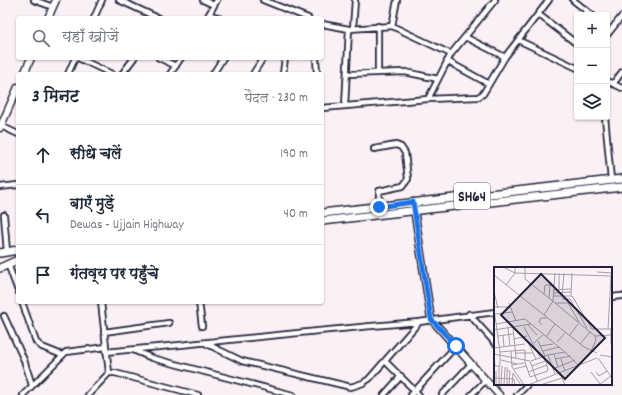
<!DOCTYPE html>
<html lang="hi">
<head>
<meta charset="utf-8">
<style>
  body { margin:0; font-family:Dekko,"Playpen Sans Deva",sans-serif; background:#f2f2f3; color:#1f2937 }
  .controls { position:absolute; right:12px; top:12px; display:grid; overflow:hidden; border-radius:4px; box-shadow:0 1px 3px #0004 }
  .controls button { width:36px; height:36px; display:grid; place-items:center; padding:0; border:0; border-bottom:1px solid #e0e1e3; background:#fff; color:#1f2937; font:20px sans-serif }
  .stop { position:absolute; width:12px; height:12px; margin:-9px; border:3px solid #1a73e8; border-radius:50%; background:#fff }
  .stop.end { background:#1a73e8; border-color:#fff; box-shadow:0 1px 4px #0008 }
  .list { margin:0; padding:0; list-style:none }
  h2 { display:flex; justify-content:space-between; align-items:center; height:52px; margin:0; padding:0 16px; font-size:17px }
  h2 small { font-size:13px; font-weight:400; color:#747a83 }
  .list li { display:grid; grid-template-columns:26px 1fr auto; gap:12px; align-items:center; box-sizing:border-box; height:60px; padding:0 16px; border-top:1px solid #e0e1e3 }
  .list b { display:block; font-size:15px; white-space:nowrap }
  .list p { margin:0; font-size:13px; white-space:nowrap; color:#747a83 }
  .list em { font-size:13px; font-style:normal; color:#747a83 }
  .icon { flex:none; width:22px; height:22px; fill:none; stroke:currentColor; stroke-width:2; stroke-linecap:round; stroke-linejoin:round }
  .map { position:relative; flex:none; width:622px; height:395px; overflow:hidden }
  .search { position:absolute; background:#fff; box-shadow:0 1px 3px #0004; left:16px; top:16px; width:308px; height:44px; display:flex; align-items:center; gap:10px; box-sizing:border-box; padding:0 14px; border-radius:4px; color:#747a83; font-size:15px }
  .panel { position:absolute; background:#fff; box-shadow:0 1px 3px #0004; left:16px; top:72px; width:308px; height:232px; border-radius:4px }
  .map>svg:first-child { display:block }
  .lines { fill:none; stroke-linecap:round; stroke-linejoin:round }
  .minor-casing { stroke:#22223b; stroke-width:8 }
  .tertiary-casing { stroke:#22223b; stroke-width:9 }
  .primary-casing { stroke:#22223b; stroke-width:10 }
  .minor { stroke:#fff; stroke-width:4.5 }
  .tertiary { stroke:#fff; stroke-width:6 }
  .primary { stroke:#fff; stroke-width:7 }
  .route { stroke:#1a73e8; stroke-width:5 }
  .labels { text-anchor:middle; stroke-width:3; stroke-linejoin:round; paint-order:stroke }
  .shield { fill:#fff; stroke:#646476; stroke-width:1 }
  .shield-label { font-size:15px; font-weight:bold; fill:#22223b }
  .inset-road { fill:none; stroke:#a49eab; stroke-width:1 }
  .view { fill:#22223b; fill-opacity:0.15; stroke:#22223b; stroke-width:2 }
  .inset-edge { fill:none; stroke:#22223b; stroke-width:2 }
</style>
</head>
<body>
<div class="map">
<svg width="622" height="395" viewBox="0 0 622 395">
  <rect width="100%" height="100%" fill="#fbf0f5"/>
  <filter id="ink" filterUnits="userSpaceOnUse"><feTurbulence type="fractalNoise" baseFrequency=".025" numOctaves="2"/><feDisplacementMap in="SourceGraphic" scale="8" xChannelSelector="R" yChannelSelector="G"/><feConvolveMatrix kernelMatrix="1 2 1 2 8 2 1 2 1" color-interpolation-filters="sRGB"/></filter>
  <g filter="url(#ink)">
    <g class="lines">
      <!-- minor casing -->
      <g class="minor-casing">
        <path id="minor" d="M34,0L53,7
          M119,0L158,18
          M203,0L214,5
          M263,0L308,18
          M573,0L592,15
          M209,14L219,18
          M538,14L577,44
          M94,18L102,0
          M207,18L217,0
          M322,24L349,29L392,26L451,54
          M378,26V73
          M392,26L397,0
          M353,29L355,0
          M607,35L622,16
          M465,37L505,57
          M518,40L577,68
          M78,58L112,74
          M159,58L176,66
          M316,58L317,74
          M447,61L489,84
          M68,74L75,58
          M122,74L134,58
          M170,74L181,58
          M213,74L223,58
          M253,74L263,58
          M283,74L285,58
          M347,74L405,72L438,79
          M607,81L622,88
          M613,84L622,72
          M428,99L478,97L483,94L505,57L549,0
          M345,106L349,29
          M322,108L428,99L451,54L495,0
          M605,117L611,180
          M1,126L18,134
          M374,149L396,145L401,147L405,153L408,179L403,186L379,191V207
          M0,187L18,185
          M4,215L7,252
          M8,264L18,291
          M611,297L622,296
          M22,302L36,342L42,347L62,355
          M101,302L109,373
          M199,302L202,326
          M469,314L495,343
          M4,316L24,360L32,385
          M104,332L169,323
          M205,343L242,361L351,387L363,383L369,379L419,322L495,312
          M133,350L152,358L293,395
          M106,352C211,343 314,330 419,322
          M385,361L419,395
          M23,395L66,352L106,347
          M88,395L109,373H115L198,395
          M384,395L401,376
          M411,395L456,346
          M442,395L471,364
          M471,395L486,380
          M517,395L528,384"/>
      </g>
      <!-- tertiary casing -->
      <g class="tertiary-casing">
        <path id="tertiary" d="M48,18L56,0
          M24,74L31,58
          M0,128L18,87
          M413,202L431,319L499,395"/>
      </g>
      <!-- primary casing -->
      <g class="primary-casing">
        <path id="primary" d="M322,213L622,179
          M322,221L622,187
          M0,253L18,250
          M0,268L18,260"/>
      </g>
      <!-- minor -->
      <use href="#minor" class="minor"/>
      <!-- tertiary -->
      <use href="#tertiary" class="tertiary"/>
      <!-- primary -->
      <use href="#primary" class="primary"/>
    </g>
  </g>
  <g class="lines" filter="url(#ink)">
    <!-- route -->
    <path class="route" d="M379,207L413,202L431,319L456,346"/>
  </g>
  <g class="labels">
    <!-- shield labels -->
    <rect class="shield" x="454" y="183" width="36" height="26" rx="3"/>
    <g class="shield-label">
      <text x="472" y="201">SH64</text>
    </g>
  </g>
  <!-- overview -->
  <g transform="translate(494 267)">
    <rect width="118" height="118" fill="#fbf0f5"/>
    <path class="inset-road" d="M9,0L21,6L118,9M31,0V12L61,36H74L85,55M103,5L118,6M0,8L90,80L103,86M12,18L21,6V0M60,23L77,22M65,23V6M0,25L4,41M60,26L77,25M50,27L51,18H60M77,28L78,6M60,29H78L98,62H118M68,29L70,6M55,31L56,18M68,32H76L93,61M15,36L22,54M61,36L96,65M0,40H16M0,42L6,85M1,47L18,45M50,48L59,34L61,6M2,57L31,52L37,57M34,58L43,68M48,58L45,55L47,51H53M30,60L46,90M14,61L16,79M19,61L22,91M114,62L117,9M0,63L37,57L71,85M96,65L101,69L117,68M9,68L10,80M76,68L84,57M4,69L19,67M52,70L61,57M20,72L33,69M44,74L51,89M34,75L42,92M63,75L71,66M40,76L49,68M86,77L96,65M117,77V62M46,79L59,77M0,81L31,77M17,84L31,83V95L36,110L54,104L53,98M49,84L65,80M97,84L102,73L101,69M0,85L1,99M22,86H39M0,87L36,94L43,114M60,87L64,100M106,88L118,90M104,91L118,111M61,92L77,89M67,92L71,104M7,93L23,97M37,94L54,88M18,98L30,96M0,99H6V85L17,84L18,100L30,118M38,99L51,94M20,102L32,99M59,102L81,93M13,104H16L15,118M34,105L53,98L49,89M97,105L106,117M102,105L105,109L113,104M66,106L71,118M61,107L54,88L71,85L84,98M0,111L20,112L21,118M2,118V104M5,118V99M7,118L8,99M10,118L11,100M13,118V100M18,118L19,106L27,118M34,118L103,91M46,118L68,111M105,118L117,109"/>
    <path class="view" d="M47,7L111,71L71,112L7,48Z"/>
    <rect width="118" height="118" class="inset-edge"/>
  </g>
</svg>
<div class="controls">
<button>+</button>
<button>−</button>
<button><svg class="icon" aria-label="layers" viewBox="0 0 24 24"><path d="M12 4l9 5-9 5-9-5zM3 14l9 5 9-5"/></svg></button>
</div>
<div class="stop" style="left:456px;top:346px"></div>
<div class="stop end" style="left:379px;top:207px"></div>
<div class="search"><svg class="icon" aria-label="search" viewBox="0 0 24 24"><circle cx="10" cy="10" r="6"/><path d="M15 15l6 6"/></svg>यहाँ खोजें</div>
<section class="panel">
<h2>3 मिनट<small>पैदल · 230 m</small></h2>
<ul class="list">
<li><svg class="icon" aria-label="ahead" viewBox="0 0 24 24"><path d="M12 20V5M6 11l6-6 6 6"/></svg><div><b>सीधे चलें</b></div><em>190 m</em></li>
<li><svg class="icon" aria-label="left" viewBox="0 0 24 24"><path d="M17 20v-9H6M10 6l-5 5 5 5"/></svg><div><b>बाएँ मुड़ें</b><p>Dewas - Ujjain Highway</p></div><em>40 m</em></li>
<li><svg class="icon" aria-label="arrive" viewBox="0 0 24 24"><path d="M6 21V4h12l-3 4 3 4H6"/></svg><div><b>गंतव्य पर पहुँचे</b></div></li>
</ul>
</section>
</div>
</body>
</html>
